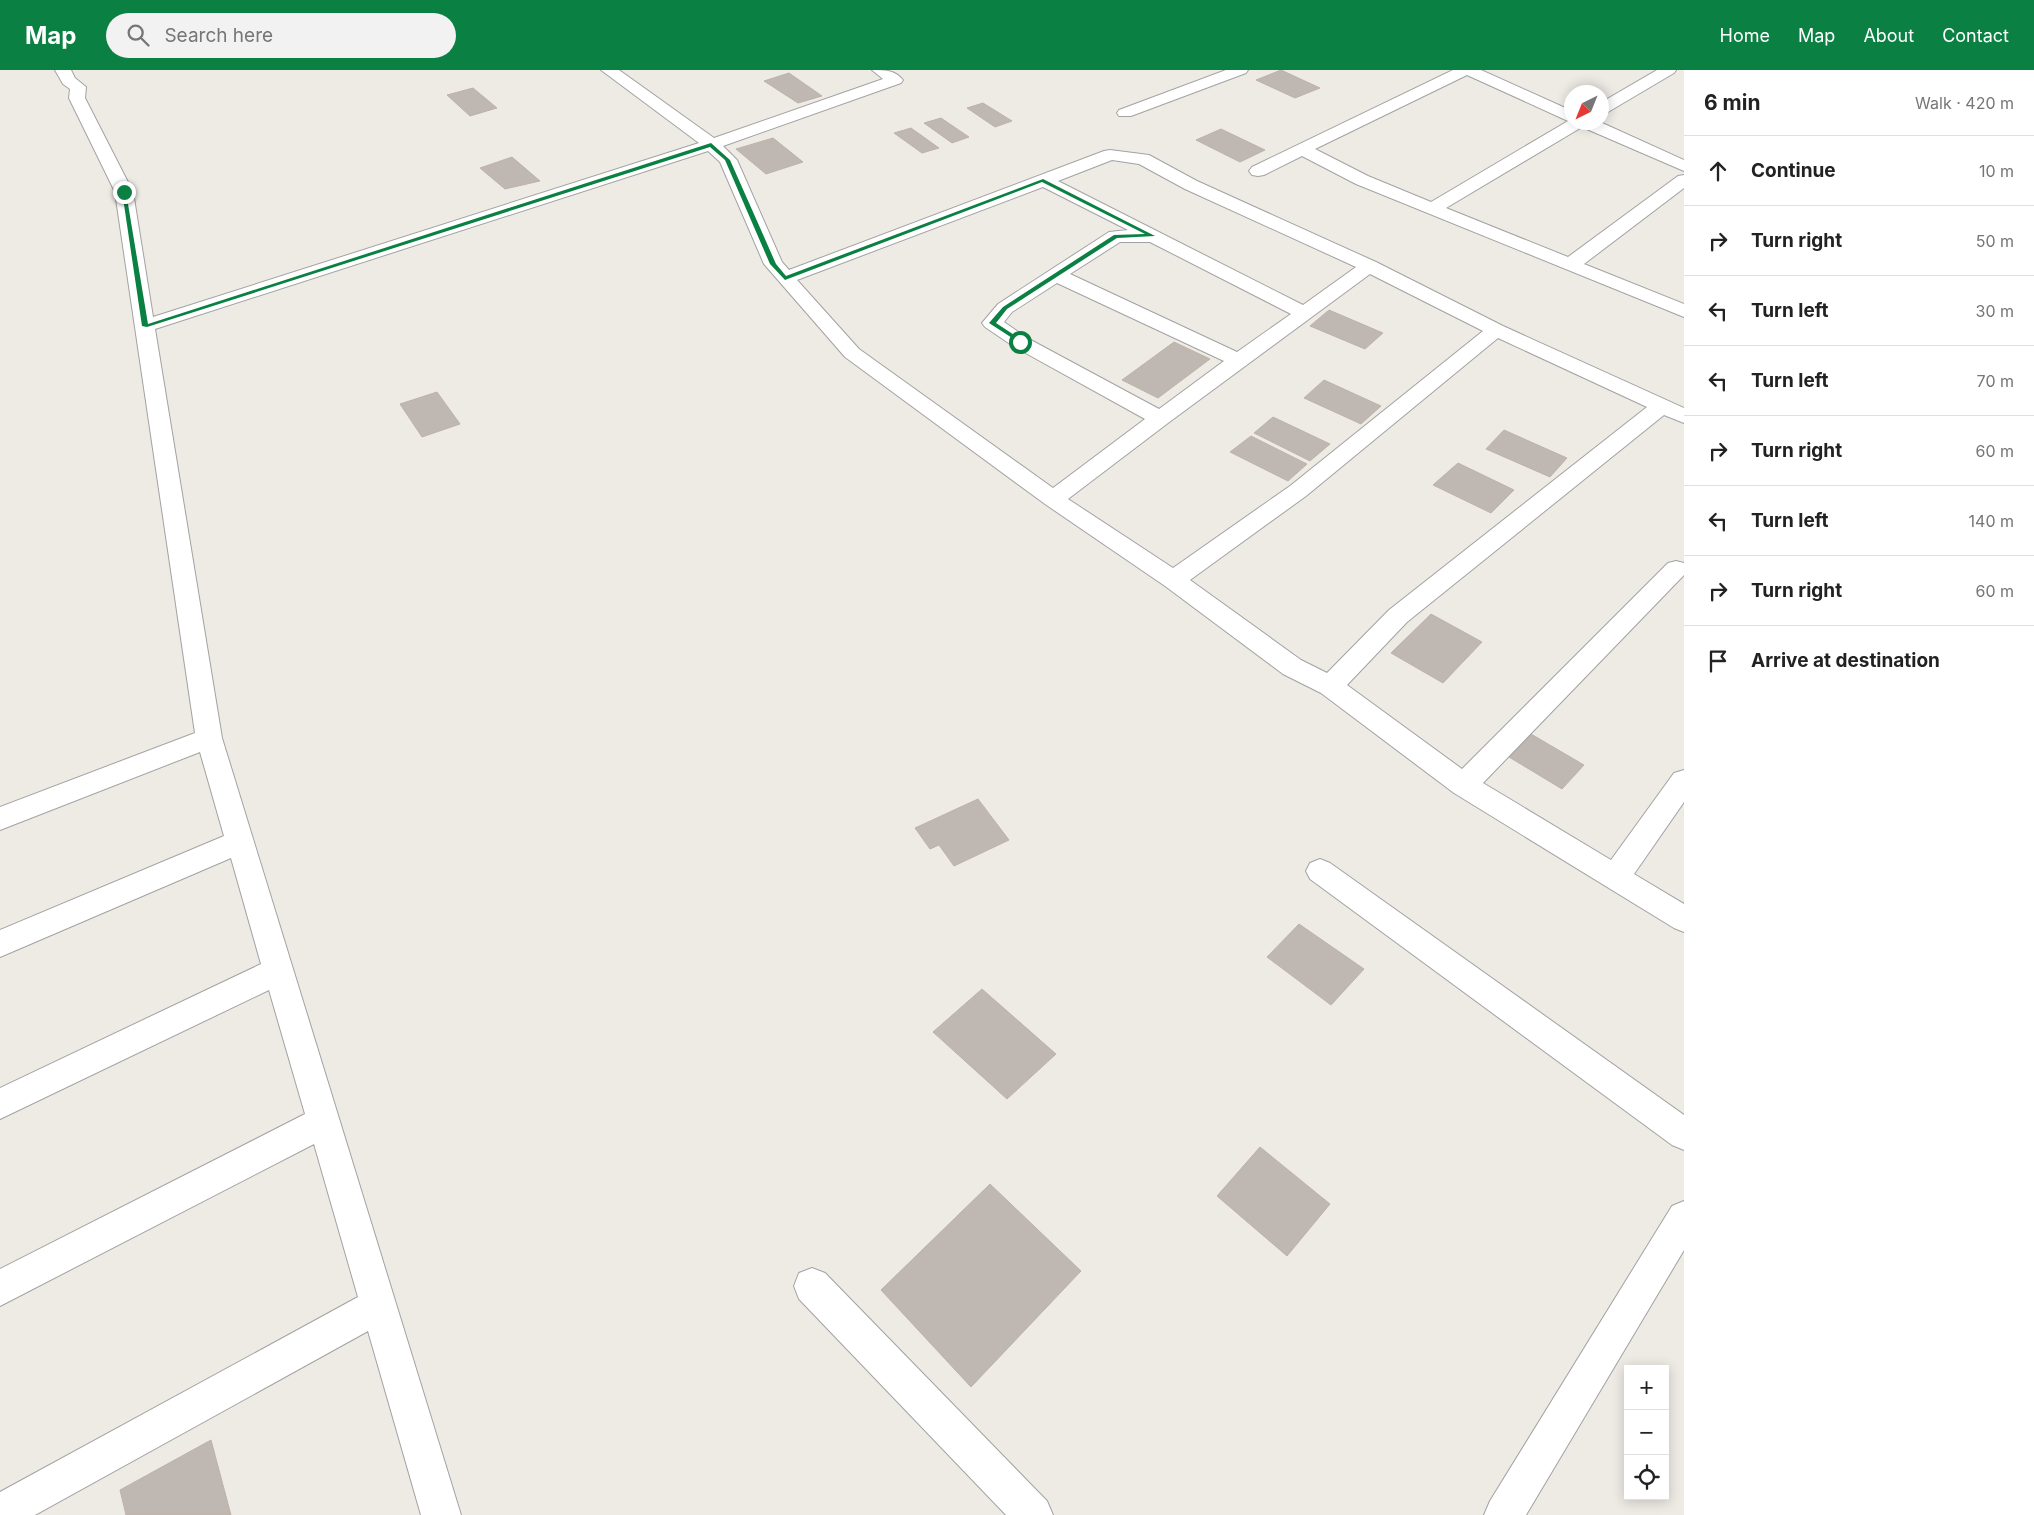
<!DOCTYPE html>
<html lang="en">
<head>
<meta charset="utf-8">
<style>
  body { margin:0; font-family:Inter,sans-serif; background:#f2f2f2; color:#222 }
  .controls { position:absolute; right:15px; bottom:15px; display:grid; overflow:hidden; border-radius:0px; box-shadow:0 2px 12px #0003 }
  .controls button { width:45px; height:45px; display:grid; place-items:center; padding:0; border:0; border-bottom:1px solid #e0e0e0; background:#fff; color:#222; font:25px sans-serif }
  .compass { position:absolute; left:1564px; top:15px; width:45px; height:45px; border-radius:50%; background:#fff; box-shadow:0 2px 12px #0003; rotate:223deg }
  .stop { position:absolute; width:15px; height:15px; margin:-11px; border:4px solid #0b8043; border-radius:50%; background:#fff }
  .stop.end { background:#0b8043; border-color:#fff; box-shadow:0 1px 5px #0008 }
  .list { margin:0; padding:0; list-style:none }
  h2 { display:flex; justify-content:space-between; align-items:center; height:65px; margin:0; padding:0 20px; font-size:21px }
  h2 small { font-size:16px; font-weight:400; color:#767676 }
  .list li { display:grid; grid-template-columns:32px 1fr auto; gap:15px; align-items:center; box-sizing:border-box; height:70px; padding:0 20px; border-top:1px solid #e0e0e0 }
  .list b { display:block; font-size:19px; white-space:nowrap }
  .list em { font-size:16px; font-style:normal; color:#767676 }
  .icon { flex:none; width:28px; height:28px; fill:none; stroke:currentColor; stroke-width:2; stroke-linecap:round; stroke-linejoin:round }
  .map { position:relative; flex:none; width:1684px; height:1445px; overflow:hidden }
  header { display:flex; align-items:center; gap:30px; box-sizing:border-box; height:70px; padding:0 25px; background:#0b8043; color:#fff }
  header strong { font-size:24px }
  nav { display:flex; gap:28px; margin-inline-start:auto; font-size:18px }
  .search { width:350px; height:45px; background:#f2f2f2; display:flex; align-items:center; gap:12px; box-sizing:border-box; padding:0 18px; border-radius:28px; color:#767676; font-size:19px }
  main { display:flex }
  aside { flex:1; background:#fff }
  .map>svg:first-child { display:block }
  .building { fill:#bfb7b2; stroke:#bfb2a8 }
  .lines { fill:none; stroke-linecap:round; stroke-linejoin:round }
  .street-casing { stroke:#a2a2a2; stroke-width:2 }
  .street { fill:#fff; fill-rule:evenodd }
  .route { fill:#0b8043 }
</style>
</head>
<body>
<header>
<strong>Map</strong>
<div class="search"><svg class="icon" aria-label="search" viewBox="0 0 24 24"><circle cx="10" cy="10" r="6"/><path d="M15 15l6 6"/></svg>Search here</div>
<nav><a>Home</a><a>Map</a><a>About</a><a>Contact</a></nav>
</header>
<main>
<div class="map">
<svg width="1684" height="1445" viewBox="0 0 1684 1445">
  <rect width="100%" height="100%" fill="#eeebe5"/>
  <!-- building -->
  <path class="building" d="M1281,0L1320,18L1295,28L1256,10Z
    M789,3L822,26L798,33L764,11Z
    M473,18L497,38L470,46L447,25Z
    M983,33L1012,51L995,57L967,38Z
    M941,48L969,67L952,73L924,53Z
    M911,58L939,78L922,83L894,63Z
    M1221,59L1265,80L1240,92L1196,70Z
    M773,68L803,92L766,104L736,79Z
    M512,87L540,111L505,119L480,98Z
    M1329,240L1383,263L1365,279L1310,256Z
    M1174,272L1210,289L1158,328L1122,310Z
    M1324,310L1381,336L1361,354L1304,328Z
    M437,322L460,354L422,367L400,334Z
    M1273,347L1330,374L1310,391L1254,363Z
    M1504,360L1567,388L1550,407L1486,379Z
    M1251,366L1307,394L1288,411L1230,382Z
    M1458,393L1514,420L1491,443L1433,415Z
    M1431,544L1482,572L1443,613L1391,583Z
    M1531,664L1584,695L1562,719L1509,687Z
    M978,729L1009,770L954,796L939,775L930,779L915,758Z
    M1299,854L1364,899L1331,935L1267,887Z
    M982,919L1056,984L1007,1029L933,962Z
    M1260,1077L1330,1134L1287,1186L1217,1126Z
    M990,1114L1081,1201L971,1317L881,1220Z
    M211,1370L231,1445H126L120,1420Z"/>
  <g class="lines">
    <!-- street casing -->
    <g class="street-casing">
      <path id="street" d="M55,0H71L75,8L86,17L85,28L133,122L153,247L699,73L601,0H619L714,68L883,9L872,0C885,0 895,0 903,10L901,13L723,76L737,90L782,192L789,200L1104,81L1110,80L1149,85L1197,111L1376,192L1503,256L1684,338V353L1664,345L1407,552L1347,615L1462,699L1668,493L1676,491L1684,493V505L1483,713L1611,790L1674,703L1684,700V732L1634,804L1684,834V862L1674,858L1454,723L1321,623L1283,604L1165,516L1045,434L845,287L764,194L720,92L708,81L155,259L222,668L461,1445H421L368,1261L35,1445H0V1422L358,1227L314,1074L0,1236V1199L305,1044L269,920L0,1049V1018L261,894L231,788L0,887V860L224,766L200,682L0,760V737L195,663L115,122L69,28L70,19L63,14ZM1112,90L1139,94L1185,119L1356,197L1303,235L1058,111ZM1043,117L1128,160L1109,162L998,234L982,253L985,257L1013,276L1145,349L1053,418L859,279L797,210ZM1120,172H1150L1291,244L1237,282L1070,204ZM1370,204L1483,261L1290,416L1173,498L1068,429L1168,353ZM1057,213L1224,291L1159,339L1027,268L1004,252L1012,242ZM1498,268L1647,337L1389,540L1327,603L1301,590L1190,510L1306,426Z
        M1226,0H1248L1246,3L1131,46H1119L1117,43L1119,40Z
        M1453,0H1481L1572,41V52H1600L1684,90V101L1582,57L1446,138L1568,187L1678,106L1684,105V118L1584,194L1684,234V247L1356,114L1302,86L1264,105L1258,106L1252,105L1249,101L1252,97ZM1467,5L1568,51L1431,132L1368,106L1315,79Z
        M1657,0H1676L1674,3L1608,42L1602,44V32Z
        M1320,789L1330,793L1684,1045V1080L1672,1075L1310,809L1306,801L1310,793Z
        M1684,1131V1180L1526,1445H1484L1490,1431L1672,1136Z
        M812,1198L825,1203L1047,1431L1053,1445H1006L799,1229L794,1216L799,1203Z"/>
    </g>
    <!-- street -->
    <use href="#street" class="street"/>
  </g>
  <!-- route -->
  <path class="route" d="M711,73L730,90L776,194L786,206L1043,109L1155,166L1117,168L1007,239L996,253L1022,270L1020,273L989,253L1003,237L1114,165L1145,164L1042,112L785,210L770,194L725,90L710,77L147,257L142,256L122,121L126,122L148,254Z"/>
</svg>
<div class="controls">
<button>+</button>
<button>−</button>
<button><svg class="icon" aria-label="locate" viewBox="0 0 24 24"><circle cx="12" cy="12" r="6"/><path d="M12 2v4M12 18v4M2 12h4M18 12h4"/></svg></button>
</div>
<svg class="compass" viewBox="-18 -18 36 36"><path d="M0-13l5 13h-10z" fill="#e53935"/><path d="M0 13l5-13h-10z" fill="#767676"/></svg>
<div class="stop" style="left:1020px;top:272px"></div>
<div class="stop end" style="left:124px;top:122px"></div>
</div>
<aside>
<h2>6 min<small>Walk · 420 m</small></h2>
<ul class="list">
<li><svg class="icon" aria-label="ahead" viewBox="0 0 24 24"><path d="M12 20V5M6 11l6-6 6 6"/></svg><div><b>Continue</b></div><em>10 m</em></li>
<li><svg class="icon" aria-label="right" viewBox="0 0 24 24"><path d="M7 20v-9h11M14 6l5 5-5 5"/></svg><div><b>Turn right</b></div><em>50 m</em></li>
<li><svg class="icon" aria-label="left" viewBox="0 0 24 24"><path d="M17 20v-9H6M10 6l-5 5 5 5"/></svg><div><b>Turn left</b></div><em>30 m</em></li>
<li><svg class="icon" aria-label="left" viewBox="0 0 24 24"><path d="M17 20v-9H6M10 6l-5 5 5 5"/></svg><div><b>Turn left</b></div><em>70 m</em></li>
<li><svg class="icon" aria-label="right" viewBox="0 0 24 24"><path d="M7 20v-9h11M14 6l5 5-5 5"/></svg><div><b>Turn right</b></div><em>60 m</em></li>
<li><svg class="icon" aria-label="left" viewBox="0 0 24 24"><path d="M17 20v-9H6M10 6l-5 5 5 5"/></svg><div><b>Turn left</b></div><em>140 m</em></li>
<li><svg class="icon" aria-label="right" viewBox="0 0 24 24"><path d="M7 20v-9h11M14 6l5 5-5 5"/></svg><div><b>Turn right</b></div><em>60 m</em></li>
<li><svg class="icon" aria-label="arrive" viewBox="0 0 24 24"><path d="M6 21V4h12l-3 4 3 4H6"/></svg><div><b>Arrive at destination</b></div></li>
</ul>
</aside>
</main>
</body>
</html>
